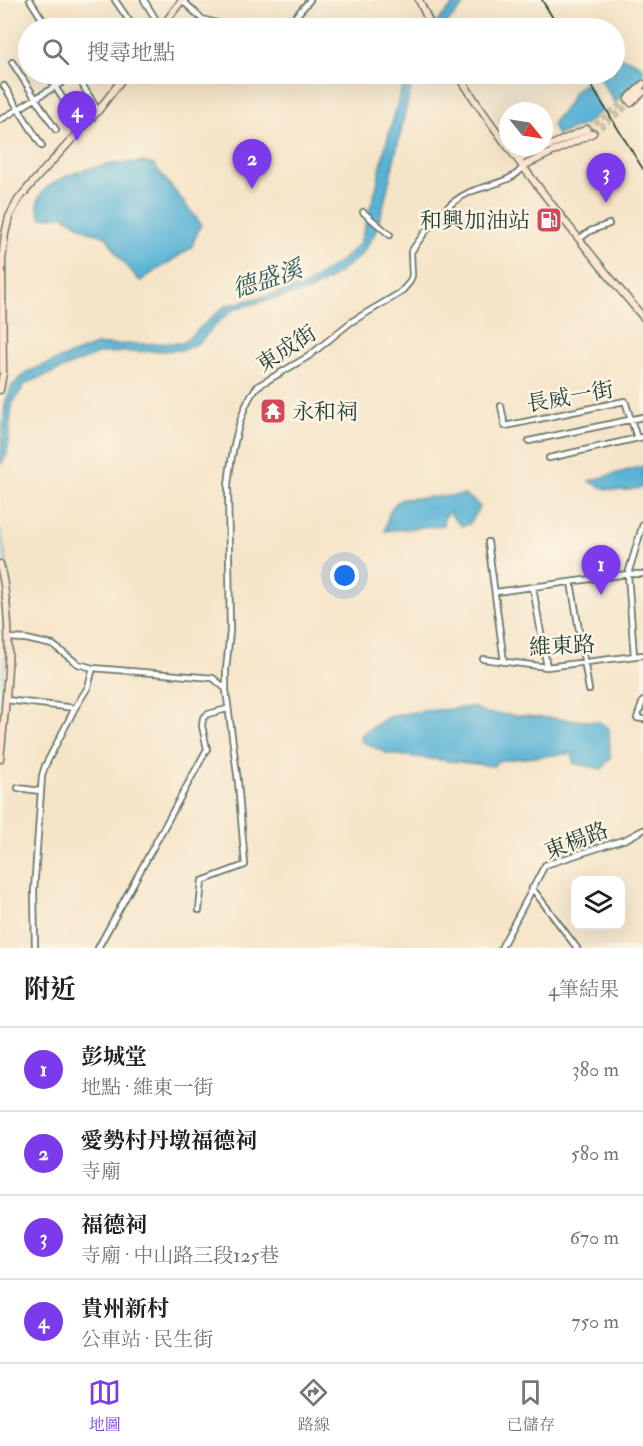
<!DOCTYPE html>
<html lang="zh-TW">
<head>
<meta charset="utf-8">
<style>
  body { margin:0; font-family:"IM FELL Double Pica","Noto Serif TC",serif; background:#f2f2f2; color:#222 }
  .controls { position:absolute; right:18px; bottom:18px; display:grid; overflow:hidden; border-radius:12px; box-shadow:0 6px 24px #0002 }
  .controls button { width:54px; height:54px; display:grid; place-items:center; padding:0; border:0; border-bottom:2px solid #e0e0e0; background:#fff; color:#222; font:30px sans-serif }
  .compass { position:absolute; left:499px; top:102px; width:54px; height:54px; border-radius:50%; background:#fff; box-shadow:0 6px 24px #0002; rotate:120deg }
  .you { position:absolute; left:345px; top:576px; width:21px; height:21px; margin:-15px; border:4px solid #fff; border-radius:50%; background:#1a73e8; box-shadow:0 0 0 9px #1a73e833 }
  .badge { display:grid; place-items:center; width:39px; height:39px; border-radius:50%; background:#7c3aed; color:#fff; font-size:20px; font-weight:700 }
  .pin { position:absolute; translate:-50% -50px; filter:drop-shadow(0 2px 3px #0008) }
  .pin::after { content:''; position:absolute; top:32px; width:21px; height:18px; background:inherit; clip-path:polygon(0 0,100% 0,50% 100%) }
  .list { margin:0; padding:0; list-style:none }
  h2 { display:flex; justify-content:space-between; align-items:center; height:78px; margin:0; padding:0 24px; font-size:26px }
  h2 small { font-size:20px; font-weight:400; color:#767676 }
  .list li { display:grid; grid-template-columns:39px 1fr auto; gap:18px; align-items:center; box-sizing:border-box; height:84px; padding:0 24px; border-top:2px solid #e0e0e0 }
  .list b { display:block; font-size:22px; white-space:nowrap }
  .list p { margin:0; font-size:20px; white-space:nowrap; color:#767676 }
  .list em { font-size:20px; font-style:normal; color:#767676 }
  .icon { flex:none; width:33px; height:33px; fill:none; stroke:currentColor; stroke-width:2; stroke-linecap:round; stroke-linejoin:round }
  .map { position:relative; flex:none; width:643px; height:948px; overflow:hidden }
  .search { position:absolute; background:#fff; box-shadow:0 6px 24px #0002; left:18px; right:18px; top:18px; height:66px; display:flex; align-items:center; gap:15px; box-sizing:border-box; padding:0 21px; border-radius:33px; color:#767676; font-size:22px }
  .sheet { height:414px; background:#fff }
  nav { display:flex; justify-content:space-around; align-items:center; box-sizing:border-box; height:84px; border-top:2px solid #e0e0e0; background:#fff; font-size:16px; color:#767676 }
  nav a { display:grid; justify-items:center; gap:3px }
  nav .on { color:#7c3aed }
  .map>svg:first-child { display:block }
  .water { fill:#58b3d6; stroke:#3c7885; stroke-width:1.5 }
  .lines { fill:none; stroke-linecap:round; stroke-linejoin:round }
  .stream { stroke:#58b3d6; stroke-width:1.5 }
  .secondary-tunnel { stroke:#cac3aa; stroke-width:6; stroke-dasharray:6 3; stroke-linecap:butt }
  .street-casing { stroke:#6a7768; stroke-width:8 }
  .secondary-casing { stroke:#6a7768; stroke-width:9 }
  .street { stroke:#fff; stroke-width:4.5 }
  .secondary { stroke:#fde5d0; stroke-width:6 }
  .rail { stroke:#1f3d34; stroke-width:1.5 }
  .labels { text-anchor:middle; stroke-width:5; stroke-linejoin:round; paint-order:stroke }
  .poi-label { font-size:22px; fill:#1f3d34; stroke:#fcf5e5; text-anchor:end }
  .street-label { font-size:22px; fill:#1f3d34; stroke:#fcf5e5 }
  .water-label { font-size:24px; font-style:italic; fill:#2d5a5c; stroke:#fcf5e5 }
</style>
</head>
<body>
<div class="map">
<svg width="643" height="948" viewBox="0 0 643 948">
  <rect width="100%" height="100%" fill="#fcf5e5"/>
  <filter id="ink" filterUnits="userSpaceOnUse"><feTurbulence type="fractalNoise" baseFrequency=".0167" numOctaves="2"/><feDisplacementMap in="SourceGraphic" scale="12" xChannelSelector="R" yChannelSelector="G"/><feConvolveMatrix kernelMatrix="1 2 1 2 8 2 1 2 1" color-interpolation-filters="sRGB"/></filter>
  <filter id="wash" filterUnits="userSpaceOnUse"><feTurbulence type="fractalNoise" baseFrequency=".008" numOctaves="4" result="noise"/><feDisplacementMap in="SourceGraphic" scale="24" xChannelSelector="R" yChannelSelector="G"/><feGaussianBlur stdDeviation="1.35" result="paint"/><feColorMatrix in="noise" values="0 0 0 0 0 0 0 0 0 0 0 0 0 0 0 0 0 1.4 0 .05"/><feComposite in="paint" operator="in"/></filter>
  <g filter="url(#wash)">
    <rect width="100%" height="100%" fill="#f5e4c8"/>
    <!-- water -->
    <path class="water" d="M458,0H469L442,28H431Z
      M615,57L630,60L643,67V74L615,103L597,74H614Z
      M406,74H414L384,203L375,233L362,254L335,276L311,290L236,308L219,321L200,342L183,350L100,353L25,384L12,404L7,455L0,465L5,404L12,386L27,372L96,345L183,343L225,306L304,286L341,261L360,243L376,189L384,152Z
      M586,83L602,111L586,124L557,135L552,125C555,118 560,115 564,110C574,95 569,93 586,83Z
      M143,162L154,165L201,224L191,248L140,281L119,257L106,236L90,232L63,215L42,218C21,185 83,169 106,165C118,163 131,163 143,162Z
      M643,466V487C625,492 605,492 589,481Z
      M464,495L473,500L480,507L469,524L462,526L454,519L450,512L444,517L443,525L385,531C388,517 388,506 403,499Z
      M473,707L486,713L599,722L609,729L610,758L602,769L573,763V753L497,761L494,766L389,754L361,741L362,734L388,717L414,712Z"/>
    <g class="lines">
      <!-- stream -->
      <path class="stream" d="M0,529L9,575
        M0,704L5,657"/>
    </g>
  </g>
  <g filter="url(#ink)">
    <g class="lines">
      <!-- secondary-tunnel -->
      <path class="secondary-tunnel" d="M587,129L628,99
        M593,133L631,103"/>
      <!-- street casing -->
      <g class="street-casing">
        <path id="street" d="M30,0L48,28
          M115,0L134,28
          M144,0L161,28
          M182,0L202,19L236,28
          M283,28L287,26L310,0
          M12,62L56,130
          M47,74L72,113
          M76,74L98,111
          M4,86L42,146
          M0,120L76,74
          M363,212L390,235
          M579,239L590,231L609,224
          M501,406L505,426L625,401L637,438
          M529,441L643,417
          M549,458L643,437
          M488,542L504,662
          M571,582L589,690
          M533,588L547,667
          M496,592L628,574H643
          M9,638L26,639L53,645L78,664L93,668L213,678L226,689
          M634,656L628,574L643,524
          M483,659L547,667L643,655
          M6,700L75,708
          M643,701L637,718L643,719
          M18,788L40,791
          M532,888L577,948
          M199,910L202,881L245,865L238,782L226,690V670L230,631L228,485C231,457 239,406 258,386L309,356L351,322L400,293L409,283L412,276L411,252C426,230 445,203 470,192C484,186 517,181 523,166
          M35,948L34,891L42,776L45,766L75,708L88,687L93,668
          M98,948L207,749L202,726L203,718L208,714L227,709
          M501,948L545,865L626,839L643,830"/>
      </g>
      <!-- secondary casing -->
      <g class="secondary-casing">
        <path id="secondary" d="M419,0L432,28
          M161,28L182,0
          M458,74C479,109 503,140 527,172C564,221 603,270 643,317
          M628,99L643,84
          M631,103L643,92
          M518,160L587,129
          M523,166L593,133
          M0,390L3,373L2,261L5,234L9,217L18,200L33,182L98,111L126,74
          M0,564C15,628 7,694 0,759"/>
      </g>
      <!-- street -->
      <use href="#street" class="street"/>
      <!-- secondary -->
      <use href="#secondary" class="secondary"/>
      <!-- rail -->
      <path class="rail" d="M542,0L559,28
        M584,74L643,169"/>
    </g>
  </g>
  <!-- icons -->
  <defs>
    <g id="fuel-square" transform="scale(1.35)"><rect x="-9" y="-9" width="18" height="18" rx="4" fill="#d1495b" stroke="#fcf5e5"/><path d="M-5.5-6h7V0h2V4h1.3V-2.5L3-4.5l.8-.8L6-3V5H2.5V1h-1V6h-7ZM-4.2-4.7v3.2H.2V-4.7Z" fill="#fff"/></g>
    <g id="temple-square" transform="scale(1.35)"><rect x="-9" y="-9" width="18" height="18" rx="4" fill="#d1495b" stroke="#fcf5e5"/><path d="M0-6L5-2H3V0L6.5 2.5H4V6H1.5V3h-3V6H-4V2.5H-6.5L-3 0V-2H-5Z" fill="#fff"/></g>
  </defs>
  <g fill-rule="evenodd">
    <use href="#fuel-square" x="549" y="220"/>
    <use href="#temple-square" x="273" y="411"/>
  </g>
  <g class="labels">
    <!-- poi labels -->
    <g class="poi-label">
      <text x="530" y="228">和興加油站</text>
      <text x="292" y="419" text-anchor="start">永和祠</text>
    </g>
    <!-- street labels -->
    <g class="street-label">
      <text transform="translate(286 348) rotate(-33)" y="8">東成街</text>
      <text transform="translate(570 396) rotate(-10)" y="8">長威一街</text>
      <text transform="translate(562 645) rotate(-3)" y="8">維東路</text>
      <text transform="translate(576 840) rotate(-21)" y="8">東楊路</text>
    </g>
    <!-- water labels -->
    <g class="water-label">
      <text transform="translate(267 279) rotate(-18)" y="8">德盛溪</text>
    </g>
  </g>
</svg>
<div class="controls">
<button><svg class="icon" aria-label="layers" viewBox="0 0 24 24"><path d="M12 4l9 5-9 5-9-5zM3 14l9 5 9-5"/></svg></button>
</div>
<svg class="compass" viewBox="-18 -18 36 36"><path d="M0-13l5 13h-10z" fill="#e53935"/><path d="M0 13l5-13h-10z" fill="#767676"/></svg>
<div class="you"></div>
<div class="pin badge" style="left:601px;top:595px">1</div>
<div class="pin badge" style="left:252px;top:189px">2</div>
<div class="pin badge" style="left:606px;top:203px">3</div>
<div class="pin badge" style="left:77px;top:141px">4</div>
<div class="search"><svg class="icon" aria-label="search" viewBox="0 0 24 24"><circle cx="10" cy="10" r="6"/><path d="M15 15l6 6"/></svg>搜尋地點</div>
</div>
<section class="sheet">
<h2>附近<small>4筆結果</small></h2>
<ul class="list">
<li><span class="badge">1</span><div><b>彭城堂</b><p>地點 · 維東一街</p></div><em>380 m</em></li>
<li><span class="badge">2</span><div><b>愛勢村丹墩福德祠</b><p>寺廟</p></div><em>580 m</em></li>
<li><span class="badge">3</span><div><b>福德祠</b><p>寺廟 · 中山路三段125巷</p></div><em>670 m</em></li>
<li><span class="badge">4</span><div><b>貴州新村</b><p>公車站 · 民生街</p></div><em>750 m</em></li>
</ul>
</section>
<nav>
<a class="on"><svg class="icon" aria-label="map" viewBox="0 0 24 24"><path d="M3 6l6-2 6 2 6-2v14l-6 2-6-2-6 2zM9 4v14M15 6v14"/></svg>地圖</a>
<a><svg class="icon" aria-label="directions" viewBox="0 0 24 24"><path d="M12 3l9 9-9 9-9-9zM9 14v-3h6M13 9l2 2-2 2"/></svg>路線</a>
<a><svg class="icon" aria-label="saved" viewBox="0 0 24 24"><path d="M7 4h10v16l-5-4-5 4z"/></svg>已儲存</a>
</nav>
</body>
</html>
